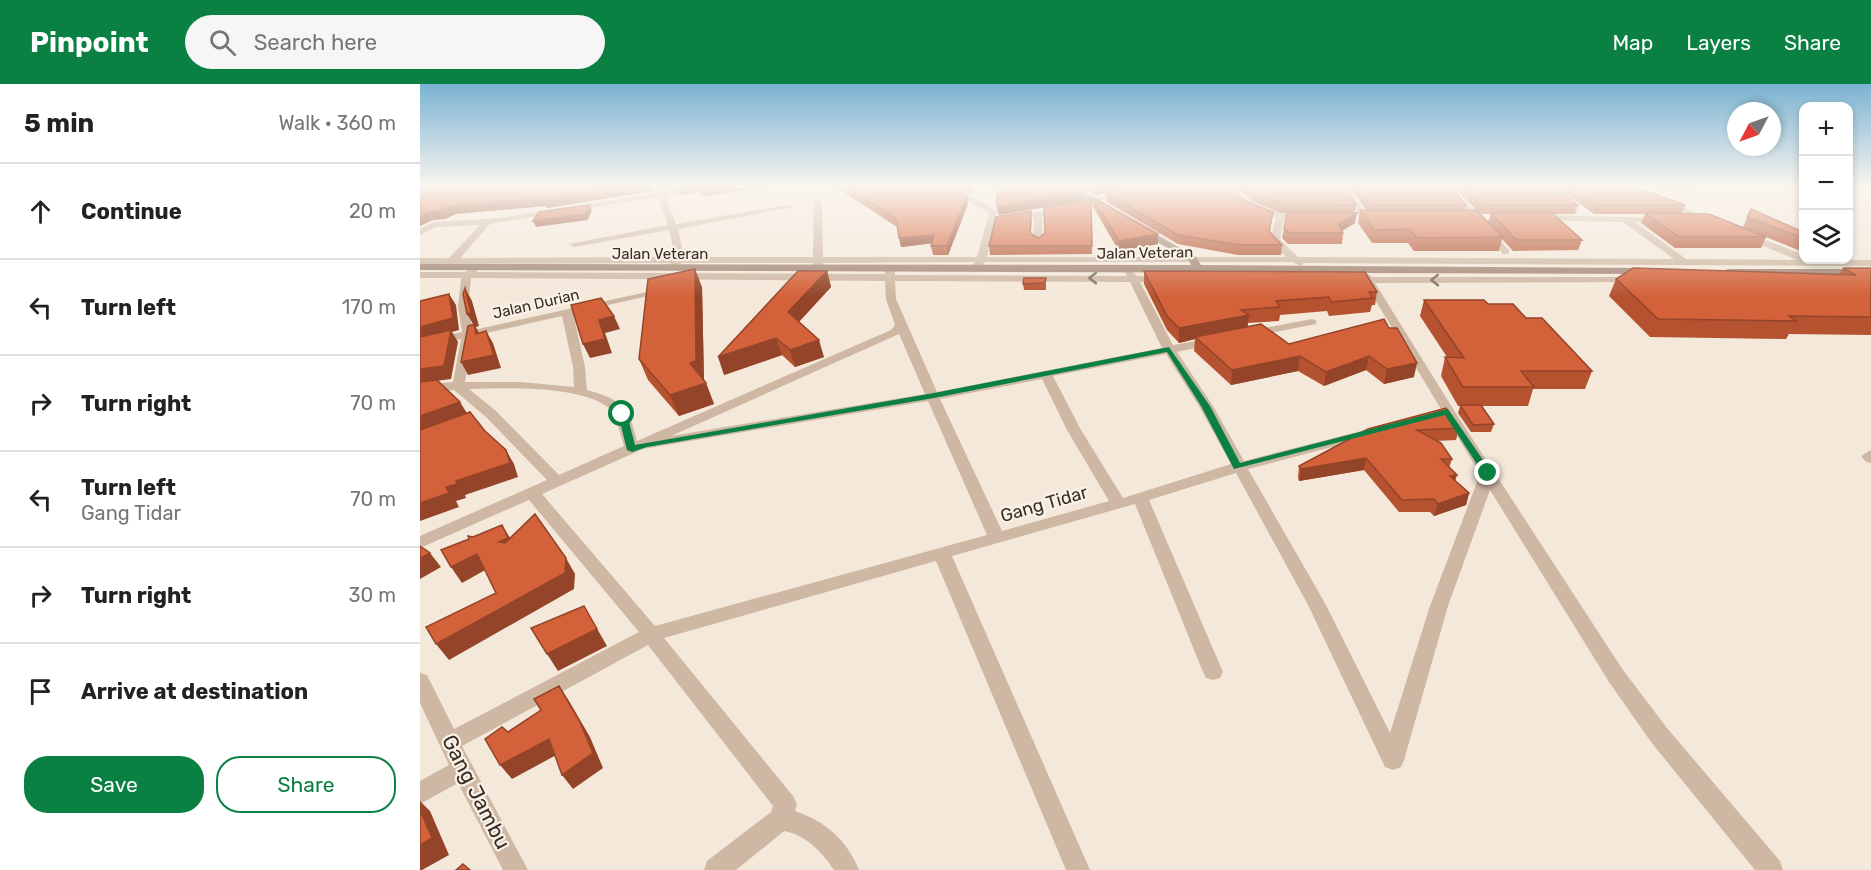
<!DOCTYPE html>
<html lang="en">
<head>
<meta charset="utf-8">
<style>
  body { margin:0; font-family:Rubik,sans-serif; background:#f6f6f6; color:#222 }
  .controls { position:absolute; right:18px; top:18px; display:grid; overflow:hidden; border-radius:12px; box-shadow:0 3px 9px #0003 }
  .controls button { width:54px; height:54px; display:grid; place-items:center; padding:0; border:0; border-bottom:2px solid #e0e0e0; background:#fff; color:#222; font:30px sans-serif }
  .compass { position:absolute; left:1307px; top:18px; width:54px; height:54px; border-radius:50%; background:#fff; box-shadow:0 3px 9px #0003; rotate:229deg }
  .stop { position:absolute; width:18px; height:18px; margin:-14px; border:4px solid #0b8043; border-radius:50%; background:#fff }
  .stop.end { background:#0b8043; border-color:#fff; box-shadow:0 2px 6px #0008 }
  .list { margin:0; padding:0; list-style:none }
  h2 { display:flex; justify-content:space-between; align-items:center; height:78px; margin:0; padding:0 24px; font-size:26px }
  h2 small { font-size:20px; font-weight:400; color:#767676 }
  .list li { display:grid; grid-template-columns:39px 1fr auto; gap:18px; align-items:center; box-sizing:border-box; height:96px; padding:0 24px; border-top:2px solid #e0e0e0 }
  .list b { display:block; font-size:22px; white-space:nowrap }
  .list p { margin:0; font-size:20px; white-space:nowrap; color:#767676 }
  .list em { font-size:20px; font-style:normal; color:#767676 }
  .actions { display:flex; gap:12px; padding:18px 24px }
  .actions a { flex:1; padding:14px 0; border:2px solid #0b8043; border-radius:24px; text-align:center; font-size:21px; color:#0b8043 }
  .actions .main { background:#0b8043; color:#fff }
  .icon { flex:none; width:33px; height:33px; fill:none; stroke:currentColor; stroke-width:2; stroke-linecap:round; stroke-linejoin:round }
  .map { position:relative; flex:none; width:1451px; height:786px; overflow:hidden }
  header { display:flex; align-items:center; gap:36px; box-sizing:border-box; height:84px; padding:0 30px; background:#0b8043; color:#fff }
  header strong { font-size:28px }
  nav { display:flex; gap:33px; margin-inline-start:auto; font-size:21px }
  .search { width:420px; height:54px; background:#f6f6f6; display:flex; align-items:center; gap:15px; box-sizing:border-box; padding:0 21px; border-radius:33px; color:#767676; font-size:22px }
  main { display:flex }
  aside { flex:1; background:#fff }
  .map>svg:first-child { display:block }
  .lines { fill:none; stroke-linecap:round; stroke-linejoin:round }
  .street { fill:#ceb8a4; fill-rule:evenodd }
  .secondary { fill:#a28675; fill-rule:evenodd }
  .wall { fill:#b55331; fill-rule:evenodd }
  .shaded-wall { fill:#944428 }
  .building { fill:#d36139; stroke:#944428; stroke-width:1.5 }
  .oneway { stroke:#7c6c5f }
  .route { fill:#0b8043 }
  .labels { text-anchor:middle; stroke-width:4.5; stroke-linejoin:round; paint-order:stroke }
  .far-street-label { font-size:15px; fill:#382d27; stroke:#fbf2e7 }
  .street-label { font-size:18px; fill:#382d27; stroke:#fbf2e7 }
  .near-street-label { font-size:21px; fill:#382d27; stroke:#fbf2e7 }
</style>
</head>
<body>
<header>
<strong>Pinpoint</strong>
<div class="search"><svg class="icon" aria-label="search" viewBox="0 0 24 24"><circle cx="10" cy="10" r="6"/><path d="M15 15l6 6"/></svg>Search here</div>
<nav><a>Map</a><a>Layers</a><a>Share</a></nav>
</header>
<main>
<aside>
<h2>5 min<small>Walk · 360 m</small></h2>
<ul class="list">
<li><svg class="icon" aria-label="ahead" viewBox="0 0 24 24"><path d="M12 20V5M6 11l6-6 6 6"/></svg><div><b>Continue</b></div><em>20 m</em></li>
<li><svg class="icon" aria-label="left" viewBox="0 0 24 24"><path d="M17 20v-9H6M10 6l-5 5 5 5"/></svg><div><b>Turn left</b></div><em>170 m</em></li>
<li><svg class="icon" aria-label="right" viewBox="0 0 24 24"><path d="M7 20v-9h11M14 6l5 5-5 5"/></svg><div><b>Turn right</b></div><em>70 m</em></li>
<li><svg class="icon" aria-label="left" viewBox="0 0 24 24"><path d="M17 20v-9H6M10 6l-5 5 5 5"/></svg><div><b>Turn left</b><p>Gang Tidar</p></div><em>70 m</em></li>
<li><svg class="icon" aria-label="right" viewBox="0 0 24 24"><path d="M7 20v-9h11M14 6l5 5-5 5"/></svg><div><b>Turn right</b></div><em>30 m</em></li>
<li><svg class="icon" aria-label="arrive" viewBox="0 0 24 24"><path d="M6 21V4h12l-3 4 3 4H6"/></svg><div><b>Arrive at destination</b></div></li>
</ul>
<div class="actions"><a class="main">Save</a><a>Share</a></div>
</aside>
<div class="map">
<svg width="1451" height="786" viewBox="0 0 1451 786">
  <rect width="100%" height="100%" fill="#f4e8da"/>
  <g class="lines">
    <!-- street -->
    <path class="street" d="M234,103H242L244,107L288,103L245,112L256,140L368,121L372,123L258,145L264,173H393L394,117L398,115L402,117L403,173H557L569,130L563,125L518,103C537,103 563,115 576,128L567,173H866L850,155L856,134L831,125L804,103H812C836,126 859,128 890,133V137L887,138L864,135L860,155L878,173L1254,175L1203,138L1115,136V132L1118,131L1244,134V138L1241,139L1215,138L1266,175L1377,176L1322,153L1321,151L1325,148L1384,171V176H1451V182L884,179L880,182L873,178H565L559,187L556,188L551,185L555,178L403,179V185L398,188L393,185V179H262L252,185L247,182L250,179L0,180V174H29L60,141L16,143L0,151V145L14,138L79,134L236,109ZM238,113L248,141L149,160L154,163L249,146L255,173L40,174L70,140Z
      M727,103H743L674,118L670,116Z
      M921,103H929L949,135L948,137H942Z
      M1024,103H1032L1089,166V170H1083Z
      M1261,103H1284L1223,112L1219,110Z
      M1242,116H1248L1296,138L1289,140L1242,120Z
      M644,122L648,124L647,126L622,131L623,157L618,160L613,157L614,133L591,138L587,135Z
      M470,182L475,185V191L707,192L705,188L710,185L717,192L748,193L749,195L744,198H720L753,261L794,254L800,257L798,259L757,268L793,322L824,377L949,345L954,346L956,349L954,352L828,385L906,521L970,649L1010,522L1060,390L945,199H930L925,196L930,193H942L946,189L952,193H1219L1220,195L1215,198L955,199L1035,328L1203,586L1247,644L1360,777L1363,786H1335L1231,658L1189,598L1070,406L1028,522L984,676L981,683L973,686L965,683L888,521L816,389L729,416L803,588L800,594L793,596L786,594L783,588L715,420L532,472L670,786H646L516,477L244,554L373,712L377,720L375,727C405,737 427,756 439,786H414C402,768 386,751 364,747L316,786H284L287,777L351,728L353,722L228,561L42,662L108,786H83L38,699L0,720V697L29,681L0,619V589L7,591L34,645L219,548L109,416L0,464V452L127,396L66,333L34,306L0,309V301L33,298L41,255L0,265V257L42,248L38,223L41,194H0V188H45L53,184L56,185L57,188L465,190V185ZM51,194L465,197L466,215L475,241L471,246L217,357C209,323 201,315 167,306L165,283L153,229L250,207V203L53,246L48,223ZM475,197L710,198L742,264L517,308L476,215ZM142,232L153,283L154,303L101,298H45L53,252ZM479,250L505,310L251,352ZM746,270L779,322L811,380L703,414L661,346L633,292ZM622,295L647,346L689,417L582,447L520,315ZM49,305C86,304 166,300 194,328L204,362L139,391L76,327ZM508,317L567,451L235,542L122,410L223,365Z
      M892,235L896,236V240L829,253L823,250L829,247Z
      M1451,366V379L1446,378L1441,372Z"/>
    <!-- secondary -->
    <path class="secondary" d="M648,103H657L692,125L685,127Z
      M722,142L776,173L781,181L1227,184L1232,187L1227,190L0,186V180L771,181L769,177L719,147L718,145Z
      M1308,185H1451V191L1305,190V186Z"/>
  </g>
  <!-- wall -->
  <path class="wall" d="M244,103H347L285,112L279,108L259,111L257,104L245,105Z
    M416,103H530L548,120L528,171H513L511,162L512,159L481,163L477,143Z
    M531,103H555L552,110Z
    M661,103H716L676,111Z
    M816,103H925L936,121L935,129H937L935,139L922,147L923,149L922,160H868L862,154L864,144L909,129H861L833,118Z
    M930,103H1030L1046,121L1045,126H1056L1034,103H1135L1158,121L1155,130H1133L1162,156L1158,166L1093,167L1082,155L1079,167H994L988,159H952L938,139L940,126H946ZM1060,130H1071L1068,138Z
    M1137,103H1207L1265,121L1261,130L1323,143L1331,125L1383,148V168L1346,153L1341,164H1255L1221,139L1225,130H1174Z
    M686,109L825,117L853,128L850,148L862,161L861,171H818L758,160L687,118Z
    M672,113L738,150V160L699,167L673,123Z
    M671,115L672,170L570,171L569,162L612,135L611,149L618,154Z
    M664,116L579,131L577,127L576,118Z
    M1423,184H1451V251L1369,250L1366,255L1230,253L1189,212L1196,195L1419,190Z
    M407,187L411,203L379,238L404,273L375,283L362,271L304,291Z
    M724,187L957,208L955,221H952L950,228L909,232L907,227L860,231L859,237L828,239V242L869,260L964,235L994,293L964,300L946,286L904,302L878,287L811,301L774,267L775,255L759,259L747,246L724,200Z
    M604,194L626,200V206H604L603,200Z
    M282,203L284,296L286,299L294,320L259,332L228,296L219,275Z
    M1004,216L1068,220L1106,234L1172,287L1165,305H1113L1108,322H1061L1074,340L1071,348H1051L1038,329L1040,322H1038L1021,292L1025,273H1027L1000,232Z
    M1039,344L1036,356L1016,357L1032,375L1029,384L1037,391L1035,396L1049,409L1046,421L1014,432L1010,428H979L944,386L879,397L878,394L879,382L948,345Z"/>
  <!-- shaded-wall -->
  <path class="shaded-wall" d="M206,103H234L233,107L127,124L126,122L36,130L25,135L13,136L0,142V132L9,128L31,122Z
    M245,103H278L279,108L259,111L257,104L245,105Z
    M294,103H347L285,112L282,105Z
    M551,103H555L552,110Z
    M675,103H716L676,111Z
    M664,107V116L579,131L578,123Z
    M547,112L548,120L528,171L527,162Z
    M169,121L172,126L168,136L116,143L113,137Z
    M937,129L935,139L918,149V140Z
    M738,150V160L699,167V157Z
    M514,151L515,159L481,163L479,154Z
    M275,185L282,203L284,298L270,279Z
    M407,187L411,203L373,244L368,228Z
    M45,204L52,217L59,242L56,243L61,253L56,250L55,243L47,230Z
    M29,210L36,221L39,246L32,248L38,258L31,295L0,299V243Z
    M829,231L827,245L775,253V255L759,259V244Z
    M194,232L200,245L185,249L192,269L170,274L163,260L179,236Z
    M66,247L73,259L81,284L48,291L41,278Z
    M356,254L362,271L304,291L298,273Z
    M399,256L404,273L375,283L370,266Z
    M880,272L878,287L811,301L812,286Z
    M949,272L946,286L904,302L906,288Z
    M997,279L994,293L964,300L967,285Z
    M286,299L294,320L259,332L250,311Z
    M40,318L48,331L0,349V332Z
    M86,366L94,380L98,393L45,411L46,414L36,417L39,423L0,437V419Z
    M946,374L944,386L879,397L881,385Z
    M1037,391L1033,403L1030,392Z
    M1049,409L1046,421L1014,432L1018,420Z
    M82,441L92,457L98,469L79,458Z
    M10,469L21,483L0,495V474Z
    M57,470L67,485L42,499L31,483Z
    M146,474L155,490L154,505L29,576L16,560Z
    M164,522L187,562L138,587L127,570Z
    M139,602L149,617L170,653L183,684L153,705L142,691Z
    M129,655L140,669L92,695L80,681Z
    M0,717L10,727L29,771L2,786H0Z"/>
  <!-- building -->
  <path class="building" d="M13,103H206L124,116L125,114L31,122L20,127L9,128L0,132V106Z
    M426,103H530L547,112L527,162H511L514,151L479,154L476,135Z
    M580,103H657L664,107L578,123L576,118Z
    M716,103H810L825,117L853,128L849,147L862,161H819L758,151L686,109Z
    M826,103H925L936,121L862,120L834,110Z
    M937,103H1031L1046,121H950Z
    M1044,103H1135L1158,121H1061Z
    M1151,103H1207L1234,110L1265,121H1177Z
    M672,113L738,150L699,157Z
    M671,115L672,162H569L576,133L611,127L610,149L618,154L625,149L624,124Z
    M169,121L165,130L113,137L119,128Z
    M1331,125L1383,148V154L1327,133Z
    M940,126H1056L1083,153L997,154L990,145L954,146Z
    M867,129H937L918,140L923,149H869L864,144Z
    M1071,129H1132L1162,156H1096Z
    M1225,129L1289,130L1346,153H1259Z
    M1213,184L1436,191L1423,184H1451V233L1369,232L1376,237L1238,235L1196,195Z
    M275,185L276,277L270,279L286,299L250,311L219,275L228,195Z
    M378,187H407L368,228L399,256L370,266L356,254L298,273Z
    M724,187L945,188L957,208H949L953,214L911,218L909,213L856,217L860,223L821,226L829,231L759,244L747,232Z
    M604,194H626L625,199L603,200Z
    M45,204L51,229L47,230L43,210Z
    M29,210L33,234L0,243V217Z
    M181,214L194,232L179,236L185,255L163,260L151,221Z
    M1004,216H1064L1068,220H1093L1106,234H1122L1172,287H1101L1114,303H1043L1025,273L1044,274Z
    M964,235L969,244H977L997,279L967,285L949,272L906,288L880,272L812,286L775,253L841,240L869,260Z
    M54,240L56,250L66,247L74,271L41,278L48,242Z
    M31,246L24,282L0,285V253Z
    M17,296L40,318L0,332V298Z
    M1040,321H1061L1074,340L1053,341Z
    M1026,324L1039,344L997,346L1021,359L1032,375H1021L1037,391L1030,392L1049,409L1018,420L1014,415L982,416L946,374L881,385L879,382L948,345Z
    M50,328L65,347L86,366L90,379L36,397L37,400L26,403L29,409L0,419V346Z
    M115,430L146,474L145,489L16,560L6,543L76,509L57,470L31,483L21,466L49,455L48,452L53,453L82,441L88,454L79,458L85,459Z
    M0,462L10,469L0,474Z
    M164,522L177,545L127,570L111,544Z
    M139,602L160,638L173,669L142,691L129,655L80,681L65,655L82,643L88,648L121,626L114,615Z
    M0,726L12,754L0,761Z
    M43,780L50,786H36Z"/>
  <!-- one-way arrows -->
  <defs><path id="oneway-chevron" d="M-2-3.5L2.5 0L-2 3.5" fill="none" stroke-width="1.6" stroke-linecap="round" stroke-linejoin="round" transform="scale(1.5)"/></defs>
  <g class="oneway">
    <use href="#oneway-chevron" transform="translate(673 194) rotate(-180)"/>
    <use href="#oneway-chevron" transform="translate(1015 196) rotate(180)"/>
  </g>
  <!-- sky -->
  <linearGradient id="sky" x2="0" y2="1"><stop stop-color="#7ab3d3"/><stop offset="0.48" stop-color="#faf5ee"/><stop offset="1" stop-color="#faf5ee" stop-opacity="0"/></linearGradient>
  <rect width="1451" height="213" fill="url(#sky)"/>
  <!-- route -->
  <path class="route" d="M749,263L790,322L820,379L1028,325L1072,389L1064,391L1025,331L814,385L781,322L747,268L514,314L227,363L212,368L207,366L198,330L202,327L207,330L215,361L514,309Z"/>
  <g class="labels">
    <!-- far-street labels -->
    <g class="far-street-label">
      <text transform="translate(725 169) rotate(-1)" y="5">Jalan Veteran</text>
      <text x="240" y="175">Jalan Veteran</text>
      <text transform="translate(116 220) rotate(-13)" y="5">Jalan Durian</text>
    </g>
    <!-- street labels -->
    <g class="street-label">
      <text transform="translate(624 420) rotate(-16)" y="6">Gang Tidar</text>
    </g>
    <!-- near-street labels -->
    <g class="near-street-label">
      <text transform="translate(56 708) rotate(63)" y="7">Gang Jambu</text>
    </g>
  </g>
</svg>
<div class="controls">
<button>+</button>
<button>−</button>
<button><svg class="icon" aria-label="layers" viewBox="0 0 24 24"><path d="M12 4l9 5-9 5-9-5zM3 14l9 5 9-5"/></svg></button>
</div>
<svg class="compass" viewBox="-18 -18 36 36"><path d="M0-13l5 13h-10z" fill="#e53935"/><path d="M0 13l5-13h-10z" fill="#767676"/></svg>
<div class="stop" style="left:202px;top:330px"></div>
<div class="stop end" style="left:1068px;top:389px"></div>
</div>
</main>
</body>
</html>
